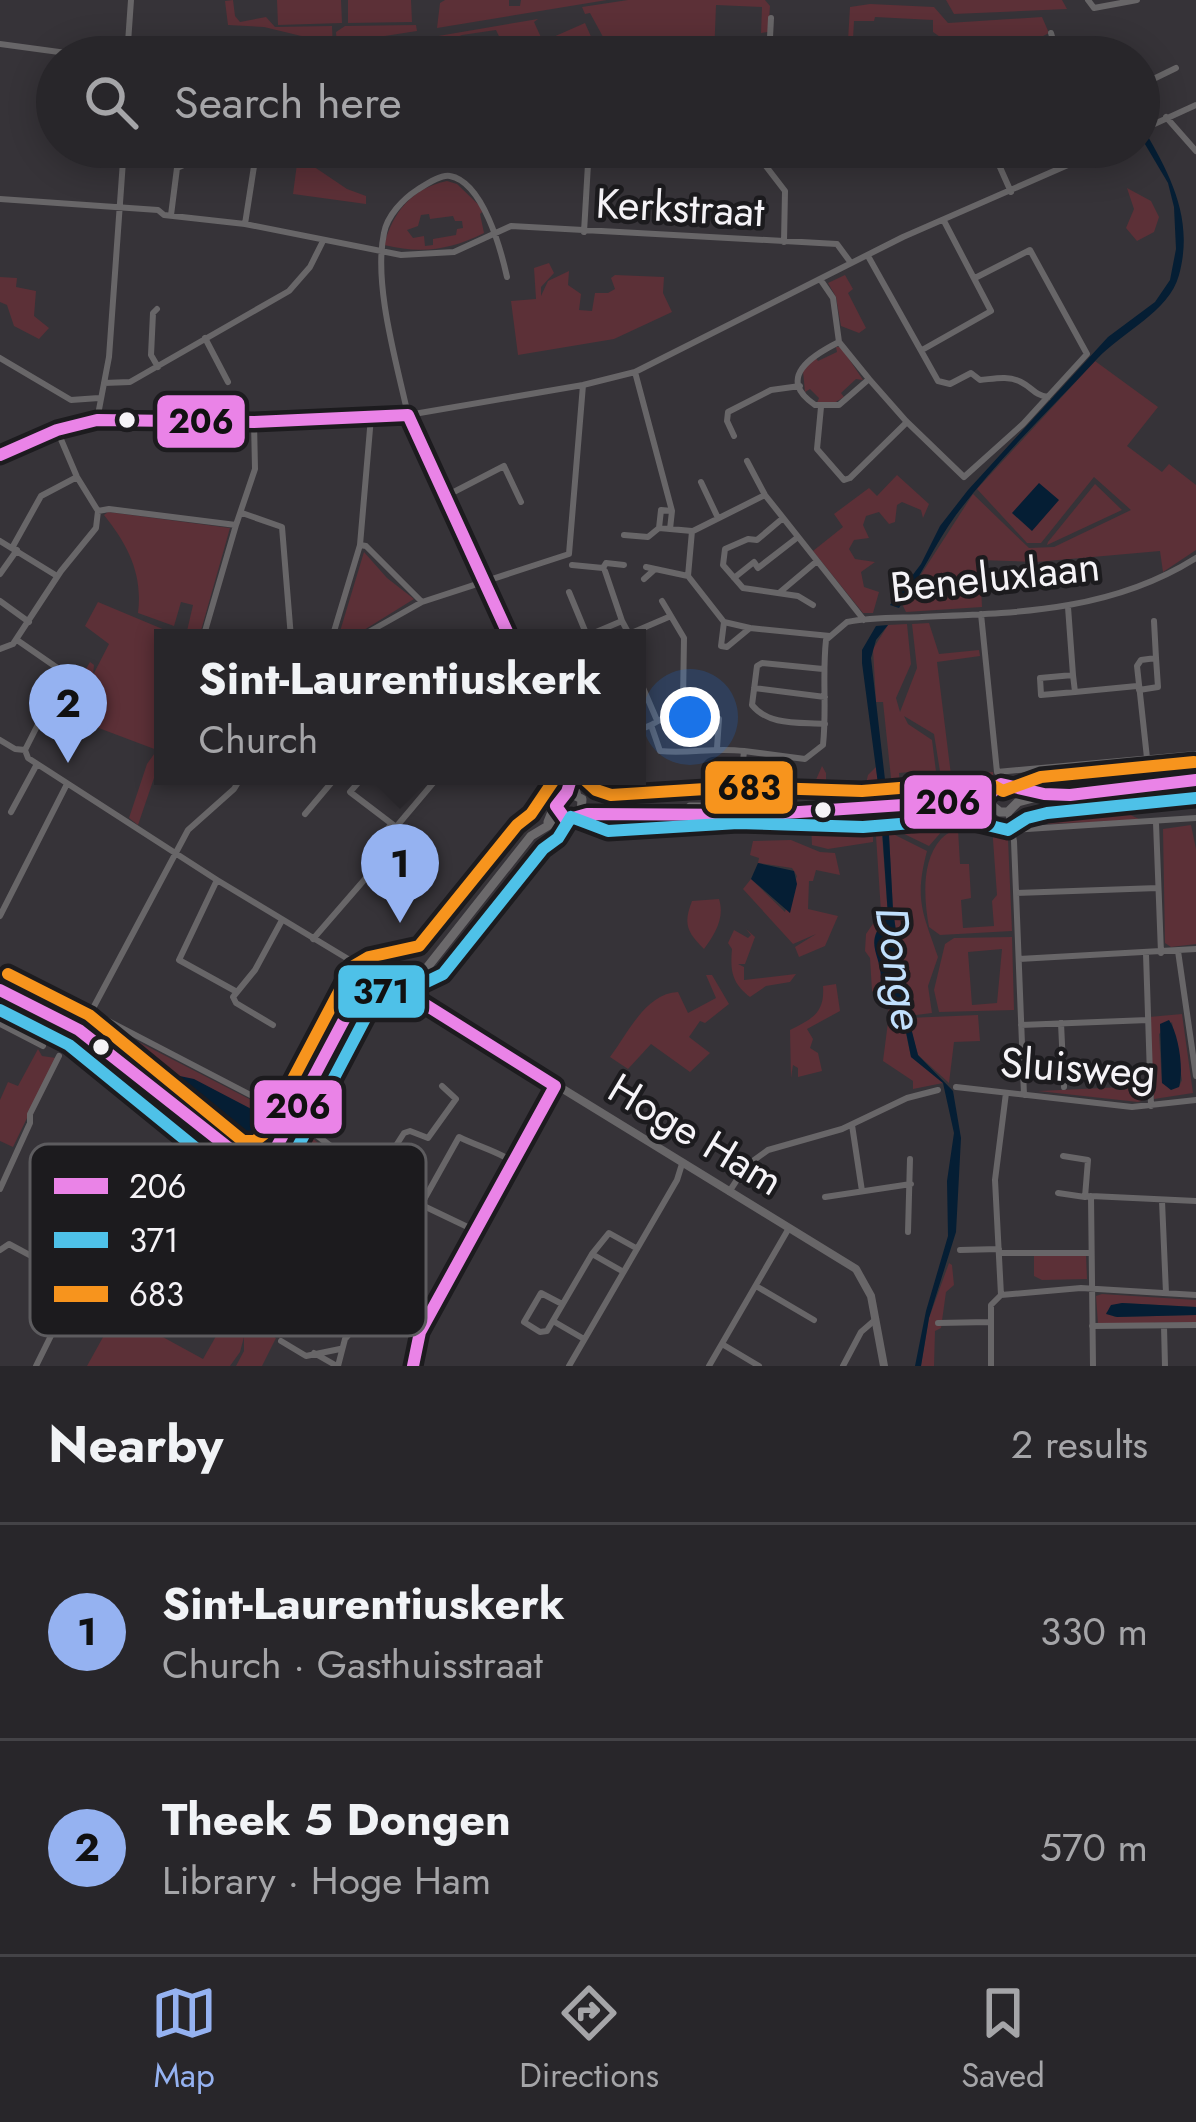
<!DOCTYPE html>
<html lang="en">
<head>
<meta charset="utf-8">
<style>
  body { margin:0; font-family:Jost,sans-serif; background:#302e32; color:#f1f3f6 }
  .you { position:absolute; left:690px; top:717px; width:42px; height:42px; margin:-30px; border:9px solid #fff; border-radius:50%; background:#1a73e8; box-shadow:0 0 0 18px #1a73e833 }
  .badge { display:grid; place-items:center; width:78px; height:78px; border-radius:50%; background:#95b2f1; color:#111; font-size:39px; font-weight:700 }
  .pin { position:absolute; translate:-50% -99px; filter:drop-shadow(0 3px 6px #0008) }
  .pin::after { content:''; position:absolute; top:63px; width:42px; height:36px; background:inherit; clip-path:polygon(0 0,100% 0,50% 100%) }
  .popup { position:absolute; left:154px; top:629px; width:492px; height:156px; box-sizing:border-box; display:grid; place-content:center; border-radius:0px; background:#28262a; filter:drop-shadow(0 3px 9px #0005); font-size:39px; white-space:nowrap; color:#a5a5a8 }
  .popup b { font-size:45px; color:#f1f3f6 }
  .popup::after { content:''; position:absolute; left:50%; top:100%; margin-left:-24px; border:24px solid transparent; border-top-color:#28262a }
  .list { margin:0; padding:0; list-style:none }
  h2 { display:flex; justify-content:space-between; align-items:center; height:156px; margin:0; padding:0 48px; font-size:51px }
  h2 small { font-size:39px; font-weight:400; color:#a5a5a8 }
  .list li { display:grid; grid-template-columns:78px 1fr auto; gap:36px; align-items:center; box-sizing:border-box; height:216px; padding:0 48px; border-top:3px solid #444347 }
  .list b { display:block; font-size:45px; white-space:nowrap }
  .list p { margin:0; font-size:39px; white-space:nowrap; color:#a5a5a8 }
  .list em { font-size:39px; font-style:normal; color:#a5a5a8 }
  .icon { flex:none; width:66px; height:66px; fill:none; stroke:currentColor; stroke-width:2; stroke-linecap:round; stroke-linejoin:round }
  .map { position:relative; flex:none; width:1196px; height:1366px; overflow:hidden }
  .search { position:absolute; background:#28262a; box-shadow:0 6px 30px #0003; left:36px; right:36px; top:36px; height:132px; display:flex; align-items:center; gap:30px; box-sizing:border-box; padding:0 42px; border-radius:66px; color:#a5a5a8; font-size:45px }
  .sheet { height:588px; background:#28262a }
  nav { display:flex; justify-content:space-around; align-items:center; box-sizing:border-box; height:168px; border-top:3px solid #444347; background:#28262a; font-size:33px; color:#a5a5a8 }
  nav a { display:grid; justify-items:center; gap:6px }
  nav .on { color:#95b2f1 }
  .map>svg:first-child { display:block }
  .green { fill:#5c3037; fill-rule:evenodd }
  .water { fill:#051e34 }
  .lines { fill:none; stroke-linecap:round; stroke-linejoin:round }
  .minor-tunnel { stroke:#535055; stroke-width:6; stroke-dasharray:6 3; stroke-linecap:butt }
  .minor { stroke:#686668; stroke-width:6 }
  .tertiary { stroke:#686668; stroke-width:8 }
  .secondary { stroke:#6b696b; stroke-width:9 }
  .bus-1-casing { stroke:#1c1b1e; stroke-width:21 }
  .bus-2-casing { stroke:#1c1b1e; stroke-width:21 }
  .bus-3-casing { stroke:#1c1b1e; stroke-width:21 }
  .bus-1 { stroke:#ea83e7; stroke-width:12 }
  .bus-2 { stroke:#4ec1e8; stroke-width:12 }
  .bus-3 { stroke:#f7941d; stroke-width:12 }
  .bus-dot { fill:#f5f3f7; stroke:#1c1b1e; stroke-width:4.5 }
  .labels { text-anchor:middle; stroke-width:9; stroke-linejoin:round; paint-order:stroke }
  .street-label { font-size:42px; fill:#f5f3f7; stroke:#1c1b1e }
  .water-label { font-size:45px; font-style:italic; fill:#c1e0fd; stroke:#1c1b1e }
  .key { fill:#1c1b1e; stroke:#5d5c5f; stroke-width:3 }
  .key-label { font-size:33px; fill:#f5f3f7 }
  .line-badge { stroke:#1c1b1e; stroke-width:4.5 }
  .pale-badge-label { font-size:33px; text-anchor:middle; font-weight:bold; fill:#111 }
</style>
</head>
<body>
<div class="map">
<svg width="1196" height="1366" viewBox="0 0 1196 1366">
  <rect width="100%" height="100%" fill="#363338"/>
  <!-- green -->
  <path class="green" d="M233,0L235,16L240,22L266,17L275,27L332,26L333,50L328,57H321L322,41L264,27L228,25L225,1Z
    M277,0H341L342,23L278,25Z
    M348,0H411L412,22L348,23Z
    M445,0H509V6H520L521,0H607L437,28L440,3Z
    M628,0H765L770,6L768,32L761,33L762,7L716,5L714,57H614L590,13L585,14L582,7Z
    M946,0H1062L1067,9L954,14Z
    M870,4L934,7L948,23L1042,17L1049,33C992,61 988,71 933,32V20L875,17L874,21H854L852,57H847L850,7Z
    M538,19L534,22L550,57H509L496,30L462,35L415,56L409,41Z
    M585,23L600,57H559L551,38Z
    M416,25L417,31L346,42L337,47L336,32L345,26Z
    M298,156L347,189L366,196V204L293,194Z
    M447,181L457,184L484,210L480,214L484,233C450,250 422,254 384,245C393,212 412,188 447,181ZM429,214L430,219L453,216L455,221H462L463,228L457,229L456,235L433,239V245L425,246L424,236L413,238L407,230L418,226L421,215Z
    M1127,188L1151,201L1159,217L1154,232L1137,241L1126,228L1134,209Z
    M549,263L554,273L541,287V296L548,281L569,271L568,285L581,294L579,310L592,311L595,293H608L615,289L611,278L615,275L664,277L663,293L672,312L614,339L518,355L511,301L536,299L534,268Z
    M845,275L853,289L848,293L866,328L859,333L841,326L836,297L828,283Z
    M0,277L17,278L16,287L36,291L34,316L49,328L39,339L14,326L7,305L0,302Z
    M836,347H841L863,380L856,379L841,393L844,397L834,403H817L819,398L810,389L805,392L803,371L815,357L818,361L837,352Z
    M1095,361L1158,407L1127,446L1162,472L1169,464L1196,485V550L1163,572L1160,551L1036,562L980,560L982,607L906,612L902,604L973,494L1029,548L1054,547L1131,510L1094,477L1041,543H1027L977,489Z
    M897,475L929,504L923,518L921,510L902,502L897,505L895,522L889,524L879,512L866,516L863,525L869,538L854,540L849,549L855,559L875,562L861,572L864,587L879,592L873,613H863L813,551L843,527L834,514L869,488L877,496Z
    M1095,484L1122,510L1047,545L1048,542Z
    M108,512L230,528L200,634L187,631L193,605L181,602L174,626L138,613C143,574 128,545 104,515Z
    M364,552L387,578L414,599L351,638H338Z
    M98,602L184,638H163V766L154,778L138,825L129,818L147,764L157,750L96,727L79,716L90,682L72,718L69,717L84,685L79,681L90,662L94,665L93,675L109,644L85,626Z
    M929,623L939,654L979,650L980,656L937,662L951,775L993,772V779L942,784L934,734L904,716L908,724L932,740L938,787L984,782L967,791L924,795L920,771L899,773L901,796L893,797L883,702H876L873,649L888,625L907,624L911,664L896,698L900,712L917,668L912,624Z
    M1196,756V769L1023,783L1022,773Z
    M822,766L826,773V789L864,792L868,775L876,767L880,799H770L747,794V789H812Z
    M1101,801L1141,820L1020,825L1022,817L1043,806Z
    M982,812L986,821L996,822L1008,839L1012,931L940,935L929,927C924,900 921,861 941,839C950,830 957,831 963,819L943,830L929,846L898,831L893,834L927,851C914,900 923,913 938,957L928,986L932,1013L908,1016L893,910L888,819ZM992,826L997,895L992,901L994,926L963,928L961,900L971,898L969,864H960L958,829Z
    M876,818L882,819V833H873V842L828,849L812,845L811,824Z
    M1191,825L1196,849V944L1171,947L1165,943L1163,829Z
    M882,835L888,916C858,947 888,954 880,984L886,994L899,1001L902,1017L889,1016L888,1006L872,991L870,958L865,951L866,934L881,912L876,836Z
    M791,840L820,852L835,853L840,875L816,870L813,881H809L808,909L838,916L825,946L799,957L795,947L816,934L793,944L743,889L751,879L785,912L797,876L792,868L758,863L759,858L750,855L753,841Z
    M719,899C725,918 715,934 704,949C687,932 683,924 692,901Z
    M746,929L755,937L745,964H738L744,967V980L796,974L790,982L766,986L750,997C732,983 730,971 732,949L728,943L734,930L748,938L751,935Z
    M1012,937L1014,1010L939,1012L934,990L945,944L954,938ZM1002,949L997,1003L972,1005L968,952Z
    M706,975H712L729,1004L705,1023L700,1021L689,1037L710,1053L690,1072L651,1044L628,1069L610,1057C628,1033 646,993 678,992L688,1013L716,998Z
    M836,984L840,1011L807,1029L813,1039L810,1048L818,1053L822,1071L798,1077V1068L793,1065L791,1078L790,1030C812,1019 825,1013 823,986Z
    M1182,1014L1193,1093L1154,1099L1149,1017ZM1172,1022L1182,1080L1179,1087L1162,1083L1159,1034Z
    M978,1015L980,1041L954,1042L949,1083L918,1055L908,1018Z
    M94,1019L282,1116L283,1121L255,1146L237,1147L86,1029ZM116,1039L163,1065L177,1077L194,1080L257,1112L261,1122L248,1138L237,1140L180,1096L166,1080L157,1078L113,1045Z
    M903,1019L911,1057L943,1083L913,1089V1081L883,1061L888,1022Z
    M38,1049L42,1056L56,1058L13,1147L0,1141V1100L8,1082L18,1086Z
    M1145,1086L1144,1100L1138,1102L1038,1091Z
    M295,1128H300L351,1170L315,1207V1213L273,1178L269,1165Z
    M329,1247L331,1250L280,1338L256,1322L267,1306L299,1294Z
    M1086,1255L1087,1279L1042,1280L1034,1276V1256Z
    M949,1263L952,1265L954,1285L946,1292L941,1328L935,1331L934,1366H921L929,1318Z
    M256,1266L299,1287L263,1303L251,1324L276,1338L262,1366H236L244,1351V1337L240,1352L230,1366H87L117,1312L203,1359Z
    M1102,1294L1196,1300V1307L1122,1303L1106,1313L1115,1317L1196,1315V1322L1098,1324L1096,1296Z"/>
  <!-- water -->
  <path class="water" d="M1139,121C1168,171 1195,216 1179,275C1169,312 1122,332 1097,359C1050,410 998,459 956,515C935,544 920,578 899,608L890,605L921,564L940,526L968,490L1108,337L1155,302L1170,280L1176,249L1174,207L1168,183L1139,134Z
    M1039,483L1059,500L1032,531L1012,513Z
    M888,625L876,640L871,658L887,797L893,910L908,1016L918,1055L953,1091L961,1138L956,1232L929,1318L921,1366H915L926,1311L948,1236L947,1181L954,1133L943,1083L911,1057L900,1002L880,988C886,955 859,947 888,916L880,799L862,663V650L876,626Z
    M758,863L794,871L797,884L790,913L751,879Z
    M1169,1020C1179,1035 1184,1070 1179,1087L1171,1090L1162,1083L1160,1024Z
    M116,1039L163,1065L170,1074L194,1079L257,1112L261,1122L248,1138L237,1140L180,1096L167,1081L157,1078L113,1045Z
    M1122,1303L1196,1307V1315L1117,1317L1106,1314L1111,1305Z"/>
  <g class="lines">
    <!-- minor-tunnel -->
    <path class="minor-tunnel" d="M538,780L552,791"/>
    <!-- minor -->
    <path class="minor" d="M1088,0L1094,8L1137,0
      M1051,33L1058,57
      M0,44L96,57
      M127,57L131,0
      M769,57L771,18
      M887,57L890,49L910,50
      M1139,86L1176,68
      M1139,108L1149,126
      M1166,117L1196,151
      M1139,131L1196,105
      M766,147L765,165L785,191L784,242
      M826,147H827
      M991,147L1011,192
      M0,199L158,210L164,215L245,224L401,255L454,252L511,226L837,244L851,263
      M171,215L177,168L186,164L188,147
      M245,224L257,147
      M584,232L589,147
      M868,256L938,381L950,384L971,373L980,380C993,379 1008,375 1021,382C1033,388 1034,395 1048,397
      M507,277C501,250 483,182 450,176C441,174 425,185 417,190C403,199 387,216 384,233C373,284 397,364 408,415L583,385L635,372L903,237L1109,147
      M820,279L833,298L839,342L869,379L839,405H815C775,378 813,355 839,342
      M157,309L153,313L151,355L158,367
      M205,338L228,382
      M922,350L991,311L944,221
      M0,358L71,400L99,398
      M635,372L672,511L670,529L692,531
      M869,379L906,421L964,477L1023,424L1087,354L1030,250L975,278
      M104,383L130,382L289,291L310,267L323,241
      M821,407L817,449L844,480L850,478L906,423
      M97,420L109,357L124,147
      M57,430L77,477L98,511L109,509L236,525L203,638
      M734,436L727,421L728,412L771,390L800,386
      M747,461L765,495L864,620
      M701,482L718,518
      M446,496L504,466L521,502
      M242,513L282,527L291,638
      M783,518L757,540L748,539L725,549L723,565L743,588L798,596L813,605
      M236,525L255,469L254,422
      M659,528L661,510L672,511
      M693,531L765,495
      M624,535L648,537L659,528L670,529
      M0,541L57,576
      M360,545L371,417
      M12,548L41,496L77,477
      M572,565L603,568L606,563L624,565
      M646,567L688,576L692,531
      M605,571L622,621
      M0,574L17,550
      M688,576L724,622L721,646L727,647L750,628L830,636
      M734,578L754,562L758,568L798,537
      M644,579L654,570
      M569,592L588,638
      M779,593L817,561
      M0,601L29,622
      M1068,607L1073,675L1040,678L1041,695L1075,692
      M981,614L997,772L1196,754
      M1154,621L1156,658
      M724,622L750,628
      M589,635L622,621L629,634L671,616
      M332,638L360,545L366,546L422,602
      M358,638L422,602L569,554L583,385
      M17,640L56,667L61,679L25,750
      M0,649L13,644L61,571L96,528L98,511
      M637,654L642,667L640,681L656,718
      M823,669L762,663L757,666L752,705C769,726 799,722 825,724
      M1073,675L1075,692L1137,686
      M754,688L825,697
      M1139,690L1158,687L1156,658L1141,660L1137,666L1147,758
      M681,708L683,721
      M651,725L681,708L683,701L684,638L662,601
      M637,731L651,725L660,751C691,754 713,747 744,751
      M0,740L15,749L25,750
      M717,748L719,719
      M25,750L28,758L217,880L368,971L375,980
      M242,776L234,789L188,830L91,1012L293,1117L384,1187L476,1231
      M364,776L350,792L396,827L439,776
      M534,776L538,780
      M11,812L37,764
      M1008,812L1014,841L1024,1095
      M305,814L337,776
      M1156,823L1161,953
      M737,824L744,751L805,759L823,745C827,708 822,676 826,640L847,622C871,617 897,618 922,617C1019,613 1112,611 1196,558
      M1012,830L1196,818
      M217,880L179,960L237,992
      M1016,893L1158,888
      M0,916L67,784
      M313,939L378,864L369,852L390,826
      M1178,951L1196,1076
      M1146,954L1151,1106
      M1019,959L1196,949
      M1061,1023L1064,1087
      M0,1024L43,1046
      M273,1025L236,1003L233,997L255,970L281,922
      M1021,1025L1148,1020
      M956,1087L1132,1107L1196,1100
      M852,1125L862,1191
      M1063,1156L1088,1160L1085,1197L1091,1196
      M269,1180L347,1252L379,1310
      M374,1180L404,1133L410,1131L428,1138L456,1099L442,1086
      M0,1189L30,1123V1114L59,1056
      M729,1192L746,1166L768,1150L842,1129L907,1098L938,1090
      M1058,1193L1085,1197
      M825,1197L911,1184
      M1162,1201L1166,1293
      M421,1205L459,1137C477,1146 494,1150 512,1161
      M316,1222L360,1170
      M908,1232L910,1159
      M0,1250L9,1244L78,1281L36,1366
      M960,1250L999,1249
      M1000,1253H1091
      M41,1260L94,1157
      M622,1271L592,1254L609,1233L636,1248
      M79,1280L108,1226
      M756,1286L814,1320
      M1001,1295L1081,1288L1196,1295
      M562,1304L541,1293L524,1322L540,1332L547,1331L592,1254
      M553,1321L584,1339
      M938,1323L989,1322
      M1092,1326L1196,1325
      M1164,1326L1165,1366
      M281,1341L306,1356L340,1349
      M722,1344L759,1366
      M314,1353L337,1366
      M338,1366L345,1339L375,1303
      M569,1366L677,1180L682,1164
      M709,1366L789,1228
      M843,1366L861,1332L876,1319
      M991,1366V1305L1001,1295L995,1180L1006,1093
      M1093,1366L1091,1196L1196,1201"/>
    <!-- tertiary -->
    <path class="tertiary" d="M0,455L57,430L97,420L254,422L408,415L510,638
      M572,776L577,794
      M406,975L410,995L856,1269L871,1296L884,1366
      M413,1366L420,1332L555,1086"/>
    <!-- secondary -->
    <path class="secondary" d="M973,802L990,804L1000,812H1008L1018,802L1037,797
      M690,807H787
      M548,822L558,797L567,792L582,799L581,815
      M0,990L79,1030L235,1157L253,1161L275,1150L361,991
      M361,993L378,979L422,974L531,836L561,818L572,821L587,814L647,812L723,816L862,809L962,801L990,794L1001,784H1008C1038,808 1155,785 1196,780
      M62,1023L91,1045"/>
    <!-- bus-1 casing -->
    <g class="bus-1-casing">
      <path id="bus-1" d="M408,415L510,638
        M0,455L57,430L97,420L254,422L408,415
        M572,776L567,792L556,806L566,820L587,814L754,815L962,801L990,794L1001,784L1044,794L1070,795L1196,780
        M0,990L79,1030L244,1160L262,1158L275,1150L364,982L375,973L406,972L410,995L555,1086
        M413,1366L420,1332L555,1086"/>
    </g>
    <!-- bus-2 casing -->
    <g class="bus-2-casing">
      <path id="bus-2" d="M0,1010L69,1045L225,1172C253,1182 276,1177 294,1154L379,992L420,985L443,974L543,849L558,838L571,817L608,831L738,823L863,827L962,819L1008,830L1027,818L1047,813L1196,798"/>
    </g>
    <!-- bus-3 casing -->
    <g class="bus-3-casing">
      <path id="bus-3" d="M8,974L89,1015L243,1141H255L264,1134L352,967L369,957L419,946L517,825L531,814L556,777H582L596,790L611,795L737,787L862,791L962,783L994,786L1003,791L1041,777L1194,762"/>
    </g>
    <!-- bus-1 -->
    <use href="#bus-1" class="bus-1"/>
    <!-- bus-2 -->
    <use href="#bus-2" class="bus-2"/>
    <!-- bus-3 -->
    <use href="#bus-3" class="bus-3"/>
  </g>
  <!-- markers -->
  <g class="bus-dot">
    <circle cx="127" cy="420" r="10"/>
    <circle cx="823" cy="810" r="10"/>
    <circle cx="101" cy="1047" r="10"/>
  </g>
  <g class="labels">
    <!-- street labels -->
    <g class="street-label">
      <text transform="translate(680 207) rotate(3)" y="15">Kerkstraat</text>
      <text transform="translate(995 576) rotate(-6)" y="15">Beneluxlaan</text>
      <text transform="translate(1078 1067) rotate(4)" y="15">Sluisweg</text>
      <text transform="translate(696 1134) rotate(31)" y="15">Hoge Ham</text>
    </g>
    <!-- water labels -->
    <g class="water-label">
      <text transform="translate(900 968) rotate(82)" y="16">Donge</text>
    </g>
  </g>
  <!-- legend -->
  <rect x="30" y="1144" width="396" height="192" rx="18" class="key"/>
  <rect x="54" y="1178" width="54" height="16" fill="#ea83e7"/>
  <rect x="54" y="1232" width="54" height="16" fill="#4ec1e8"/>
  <rect x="54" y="1286" width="54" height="16" fill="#f7941d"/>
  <g class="key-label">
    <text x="129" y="1198">206</text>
    <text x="129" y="1252">371</text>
    <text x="129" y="1306">683</text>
  </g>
  <g class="line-badge">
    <rect x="155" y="393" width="92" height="57" rx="12" fill="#ea83e7"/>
    <rect x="703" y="759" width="92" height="57" rx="12" fill="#f7941d"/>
    <rect x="902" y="773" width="92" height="58" rx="12" fill="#ea83e7"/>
    <rect x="336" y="963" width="91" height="57" rx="12" fill="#4ec1e8"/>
    <rect x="252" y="1078" width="92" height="58" rx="12" fill="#ea83e7"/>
  </g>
  <g class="pale-badge-label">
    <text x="201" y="433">206</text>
    <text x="749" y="799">683</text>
    <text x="948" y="814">206</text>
    <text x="381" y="1003">371</text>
    <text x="298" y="1118">206</text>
  </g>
</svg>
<div class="you"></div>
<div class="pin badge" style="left:400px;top:923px">1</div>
<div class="popup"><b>Sint-Laurentiuskerk</b>Church</div>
<div class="pin badge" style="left:68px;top:763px">2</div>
<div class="search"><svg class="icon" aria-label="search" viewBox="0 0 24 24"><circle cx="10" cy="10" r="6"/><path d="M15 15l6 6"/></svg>Search here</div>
</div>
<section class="sheet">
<h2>Nearby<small>2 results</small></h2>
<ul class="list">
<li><span class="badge">1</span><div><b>Sint-Laurentiuskerk</b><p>Church · Gasthuisstraat</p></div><em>330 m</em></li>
<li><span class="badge">2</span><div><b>Theek 5 Dongen</b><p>Library · Hoge Ham</p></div><em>570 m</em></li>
</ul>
</section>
<nav>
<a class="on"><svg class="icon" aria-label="map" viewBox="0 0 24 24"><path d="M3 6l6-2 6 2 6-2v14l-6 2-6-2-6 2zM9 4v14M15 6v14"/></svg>Map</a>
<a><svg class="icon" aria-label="directions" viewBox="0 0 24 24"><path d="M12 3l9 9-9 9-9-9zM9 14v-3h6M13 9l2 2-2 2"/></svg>Directions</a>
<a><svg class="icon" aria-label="saved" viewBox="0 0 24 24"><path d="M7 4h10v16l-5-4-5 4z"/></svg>Saved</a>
</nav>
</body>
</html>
